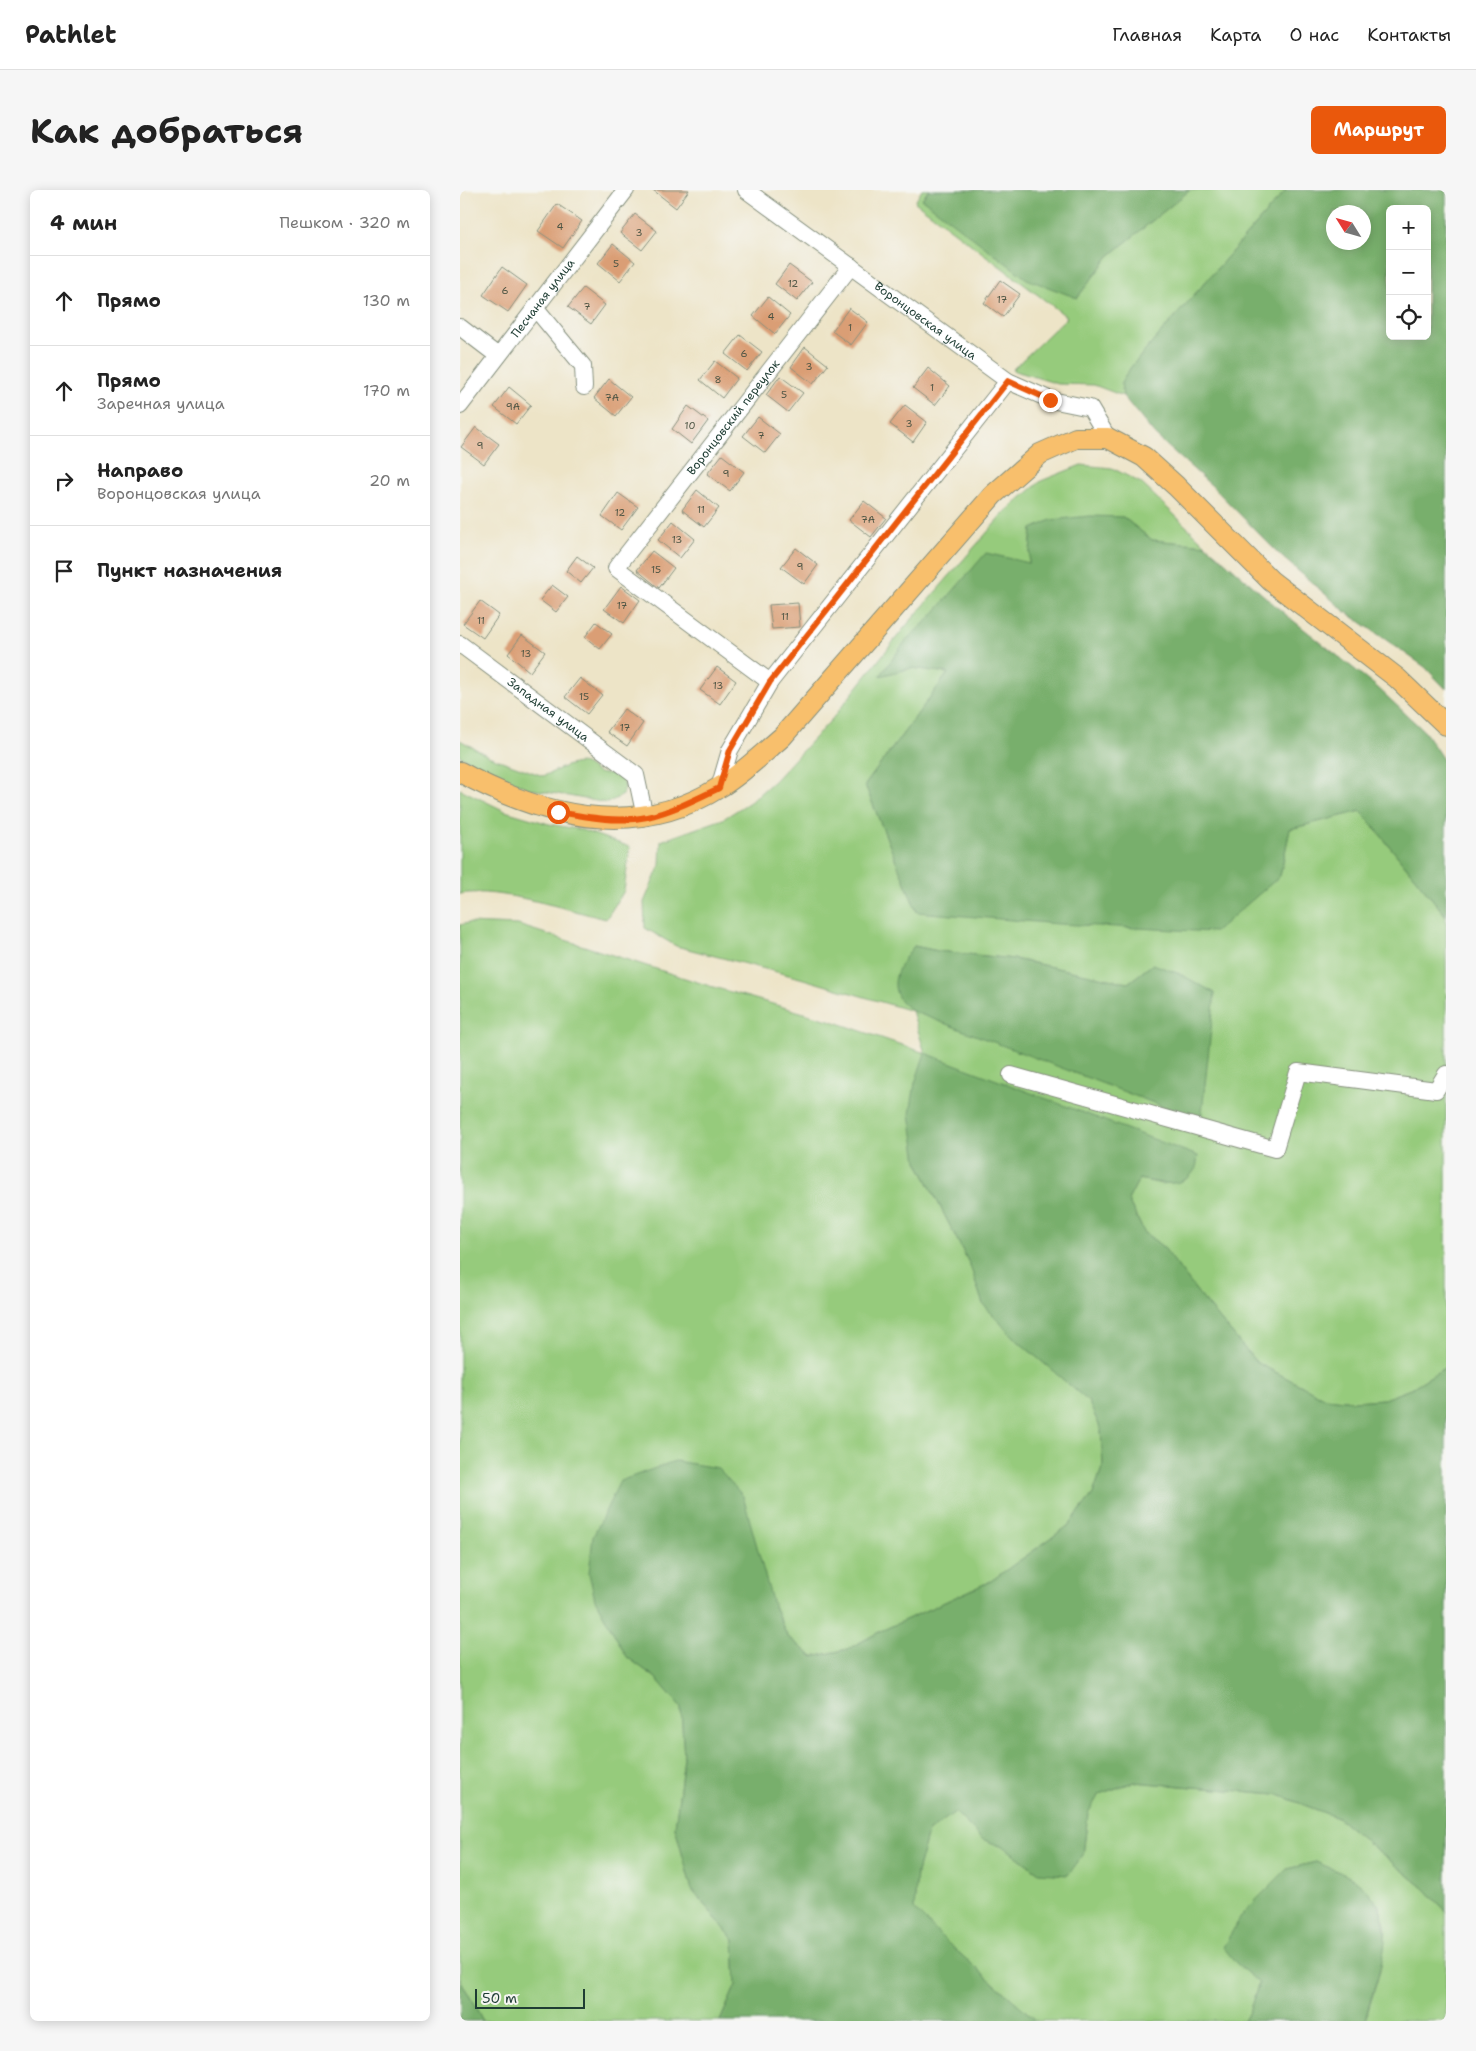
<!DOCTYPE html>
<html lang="ru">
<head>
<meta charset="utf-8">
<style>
  body { margin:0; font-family:"Shantell Sans",sans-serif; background:#f6f6f6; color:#222 }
  .controls { position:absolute; right:15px; top:15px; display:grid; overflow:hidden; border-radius:8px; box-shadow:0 2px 12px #0003 }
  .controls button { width:45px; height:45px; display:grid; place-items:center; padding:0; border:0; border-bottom:1px solid #e0e0e0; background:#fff; color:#222; font:25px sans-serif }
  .compass { position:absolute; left:866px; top:15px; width:45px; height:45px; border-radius:50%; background:#fff; box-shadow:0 2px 12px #0003; rotate:307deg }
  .scale { position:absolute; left:15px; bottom:12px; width:110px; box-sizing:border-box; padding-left:5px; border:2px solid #1f3d34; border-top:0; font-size:14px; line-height:18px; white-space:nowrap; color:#1f3d34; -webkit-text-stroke:4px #f6f6f2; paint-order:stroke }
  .stop { position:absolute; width:15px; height:15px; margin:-11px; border:4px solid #ea580c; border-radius:50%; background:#fff }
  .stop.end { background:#ea580c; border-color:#fff; box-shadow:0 1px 5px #0008 }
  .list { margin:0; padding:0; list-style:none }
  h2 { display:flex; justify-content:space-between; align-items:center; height:65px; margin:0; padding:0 20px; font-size:21px }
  h2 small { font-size:16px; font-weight:400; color:#767676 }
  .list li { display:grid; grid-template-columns:32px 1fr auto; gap:15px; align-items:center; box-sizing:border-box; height:90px; padding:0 20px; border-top:1px solid #e0e0e0 }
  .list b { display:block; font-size:19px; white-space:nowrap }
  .list p { margin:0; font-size:16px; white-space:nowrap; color:#767676 }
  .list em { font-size:16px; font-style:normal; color:#767676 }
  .icon { flex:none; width:28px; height:28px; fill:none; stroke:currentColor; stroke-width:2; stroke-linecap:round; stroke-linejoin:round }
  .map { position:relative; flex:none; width:986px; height:1831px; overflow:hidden; border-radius:8px }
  header { display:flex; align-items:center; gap:30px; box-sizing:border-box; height:70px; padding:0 25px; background:#fff; border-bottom:1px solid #e0e0e0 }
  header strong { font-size:24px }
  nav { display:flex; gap:28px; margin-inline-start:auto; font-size:18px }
  .intro { display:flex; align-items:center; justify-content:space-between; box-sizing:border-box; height:120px; padding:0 30px }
  h1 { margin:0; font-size:35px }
  .button { padding:12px 22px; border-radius:8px; background:#ea580c; color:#fff; font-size:18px; font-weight:700 }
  main { display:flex; gap:30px; padding:0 30px }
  aside { flex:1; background:#fff; border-radius:8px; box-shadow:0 2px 12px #0003 }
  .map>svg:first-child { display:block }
  .green { fill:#96cb7c; stroke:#5a8458; fill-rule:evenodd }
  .forest { fill:#78af6c; stroke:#4c7650; fill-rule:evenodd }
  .building { fill:#da9e75 }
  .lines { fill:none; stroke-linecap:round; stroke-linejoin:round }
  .minor-casing { stroke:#86907e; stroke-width:18 }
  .major-casing { stroke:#86907e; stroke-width:22 }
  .minor { stroke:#fff; stroke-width:16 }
  .major { stroke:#f8bf6c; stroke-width:20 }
  .route { stroke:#ea580c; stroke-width:6 }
  .labels { text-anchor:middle; stroke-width:4.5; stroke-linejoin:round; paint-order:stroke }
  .number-label { font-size:10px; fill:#4e5544 }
  .street-label { font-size:12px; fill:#1f3d34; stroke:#f6f6f2 }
</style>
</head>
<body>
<header>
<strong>Pathlet</strong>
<nav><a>Главная</a><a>Карта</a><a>О нас</a><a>Контакты</a></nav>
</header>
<div class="intro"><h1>Как добраться</h1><a class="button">Маршрут</a></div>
<main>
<aside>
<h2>4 мин<small>Пешком · 320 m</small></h2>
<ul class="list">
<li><svg class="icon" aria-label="ahead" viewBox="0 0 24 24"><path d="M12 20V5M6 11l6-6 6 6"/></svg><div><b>Прямо</b></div><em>130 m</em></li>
<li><svg class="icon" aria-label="ahead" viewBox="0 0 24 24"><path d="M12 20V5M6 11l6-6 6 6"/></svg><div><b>Прямо</b><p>Заречная улица</p></div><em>170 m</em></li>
<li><svg class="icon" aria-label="right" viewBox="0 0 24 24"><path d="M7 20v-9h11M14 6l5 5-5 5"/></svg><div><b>Направо</b><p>Воронцовская улица</p></div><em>20 m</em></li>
<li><svg class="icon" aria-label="arrive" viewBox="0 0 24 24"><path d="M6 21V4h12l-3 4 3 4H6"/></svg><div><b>Пункт назначения</b></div></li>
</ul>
</aside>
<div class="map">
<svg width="986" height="1831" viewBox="0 0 986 1831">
  <rect width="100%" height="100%" fill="#f6f6f2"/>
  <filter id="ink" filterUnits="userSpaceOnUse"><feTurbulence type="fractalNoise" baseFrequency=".02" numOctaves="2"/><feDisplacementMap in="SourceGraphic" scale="10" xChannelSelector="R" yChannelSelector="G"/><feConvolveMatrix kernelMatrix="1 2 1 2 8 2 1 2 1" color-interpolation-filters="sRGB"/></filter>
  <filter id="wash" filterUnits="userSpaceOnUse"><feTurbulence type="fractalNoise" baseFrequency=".0096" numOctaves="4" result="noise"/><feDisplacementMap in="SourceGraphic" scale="20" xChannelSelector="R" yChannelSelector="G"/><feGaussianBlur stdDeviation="1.12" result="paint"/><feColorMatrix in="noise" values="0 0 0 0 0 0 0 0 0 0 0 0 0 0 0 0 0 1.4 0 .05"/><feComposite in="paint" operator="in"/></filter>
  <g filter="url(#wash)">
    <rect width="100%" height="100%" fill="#ede4c7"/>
    <!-- green -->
    <path class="green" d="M462,0H469L462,9L617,108L649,66L730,0H826L671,177L661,193L663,206L634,195L598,194L552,180L607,127L455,12Z
      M621,275L652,278L681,293L746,355L692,350L663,327L572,339L569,373L469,429L447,450L421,485L452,478L488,483L405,595L457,722L820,686L830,639L901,621L986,726V1177L948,1200L924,1209L895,1211L865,1208L796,1172L738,1103L704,1058L684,1042L668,1010L679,989L702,994L725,990L457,971L510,1075L523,1114L552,1146L628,1210L641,1239L643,1275L633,1304L608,1336L531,1391L421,1441L388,1459L353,1467L327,1446L312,1411L167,1467L196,1488L221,1516L224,1568L215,1637L232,1700L274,1750L276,1795L260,1831H23L0,1789V735L8,733L58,735L253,797L372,831L465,863L452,821L340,788L216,756L185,738L184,712L200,675L201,651L263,629L290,612L314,591L372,529L445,437L544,323L581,291ZM454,756L478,761L554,769L668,793L693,774L741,931Z
      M0,550L28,566L83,586C95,582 113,570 125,574C130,576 134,581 139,583C147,585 154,582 162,586L165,597L163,605L147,613L70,599L34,583L0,566Z
      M0,599L45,621L89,634L122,640L170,657L164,701L146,729C108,720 38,697 0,704Z
      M674,1592L816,1604L878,1628L964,1698L986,1721V1831H905L920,1781L926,1738L919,1715L856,1672L827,1679L784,1722L777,1774L799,1793L789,1822L784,1831H577L490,1755L454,1719L457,1682L468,1642L495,1621L522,1649L546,1658L579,1683L623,1665L628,1623L639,1604Z"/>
    <!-- forest -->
    <path class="forest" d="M469,0H730L649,66L617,108L567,89L462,9Z
      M826,0H986V499L965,477L886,422L821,366L751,295L695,245L663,206L661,193L671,177ZM930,19H967V146H930ZM874,22H904V52H874Z
      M630,326L663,327L692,350L746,355L825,424L917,497L965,542L986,574V726L901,621L830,639L820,686L755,742L599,734L457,722L405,595L488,483L452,478L420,486L447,449L469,429L526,363L569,373L572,339L591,330Z
      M454,756L478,761L554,769L668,793L693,774L720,784L755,803L741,931L452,821C449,818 443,814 440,810C427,791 442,771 454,756Z
      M465,863L738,966C737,971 737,978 734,981C722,1000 696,992 679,989L668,1010L684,1042L704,1058L738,1103L796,1172L865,1208L895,1211L924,1209L948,1200L986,1177V1721L964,1698L878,1628L816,1604L674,1592L639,1604L628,1623L623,1665L608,1685L579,1683L546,1658L522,1649L495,1622L468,1642L457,1682L454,1719L490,1755L577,1831H260L276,1795L274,1750L232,1700L215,1637L224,1568L221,1517L196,1488L167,1467L135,1410L129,1383L133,1347L160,1291L215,1271L258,1278L283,1306L312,1411L327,1446L353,1467L388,1459L421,1441L531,1391L608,1336L633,1304L643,1275L641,1239L628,1211L552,1146L523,1114L510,1075L457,971L450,924L455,893Z
      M856,1672C870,1678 894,1687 904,1697C945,1737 915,1785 905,1831H784L789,1822L799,1793L777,1774L763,1757L784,1722L827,1679Z
      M0,1789L23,1831H0Z"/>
    <g id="blocks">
      <!-- building -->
      <path class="building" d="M193,0H229L216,18Z
        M97,14L122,31L103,58L78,41Z
        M175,24L197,41L182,60L160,43Z
        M153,54L175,72L160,91L138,73Z
        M329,75L352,92L337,111L315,94Z
        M42,77L67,95L48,122L23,105Z
        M540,90L560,104L543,127L524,113Z
        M123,98L145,115L131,134L108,117Z
        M308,107L330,125L315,144L293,126Z
        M389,118L408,132L391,155L372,141Z
        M280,145L302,162L287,181L265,164Z
        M345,157L368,175L353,194L331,177Z
        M255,171L277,188L262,208L240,190Z
        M468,178L490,196L475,215L453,198Z
        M320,186L343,203L328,222L306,205Z
        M149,189L171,207L156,226L134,208Z
        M49,197L71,215L56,234L34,217Z
        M445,215L467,232L453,252L430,234Z
        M228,216L248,231L231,254L212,239Z
        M298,227L320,244L305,263L283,246Z
        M16,237L39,254L24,274L1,257Z
        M262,265L284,282L270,301L247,284Z
        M237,300L259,318L244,337L222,320Z
        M158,303L178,317L161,340L142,326Z
        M404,311L426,328L411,347L389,330Z
        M213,331L235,349L220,368L198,350Z
        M336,358L358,375L344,394L321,377Z
        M192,361L214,378L199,398L177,380Z
        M117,366L133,378L121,393L106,381Z
        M92,395L108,407L96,422L80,410Z
        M161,396L180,410L164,433L144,419Z
        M20,411L39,425L23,448L3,434Z
        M338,413L340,437L312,439L309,415Z
        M136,432L152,444L140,459L125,447Z
        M62,445L85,462L70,482L48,464Z
        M257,477L276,491L260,514L240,500Z
        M120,488L142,505L127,524L105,507Z
        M164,519L183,533L167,556L147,542Z"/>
    </g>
  </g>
  <g filter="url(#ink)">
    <use href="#blocks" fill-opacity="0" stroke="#86907e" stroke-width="1"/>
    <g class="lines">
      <!-- minor casing -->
      <g class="minor-casing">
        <g id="minor">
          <path id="s1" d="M286,0L548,191L591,210L630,218L648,248"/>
          <path d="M75,118L123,176L124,197"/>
          <path d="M0,137L38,166"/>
          <path id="s2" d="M0,216L166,0"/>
          <path id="s3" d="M0,454L176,585L185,627"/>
          <path d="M310,492L548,191"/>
          <path id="s4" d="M259,598L270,560L310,492L156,378L391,76"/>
          <path d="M551,885L815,959L838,882L976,900L986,884"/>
        </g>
      </g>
      <!-- major casing -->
      <g class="major-casing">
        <path id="major" d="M0,582C82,627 175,651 260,597C283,583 302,564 322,547L533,305L580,264L616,248H648L684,267L716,296L811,391L937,488L986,535"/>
      </g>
      <!-- minor -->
      <use href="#minor" class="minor"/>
      <!-- major -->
      <use href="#major" class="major"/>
    </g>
  </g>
  <g class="lines" filter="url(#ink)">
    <!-- route -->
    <path class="route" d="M98,622C126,627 159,633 187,627C213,621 236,609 259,598L270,560L310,492L548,191L590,210"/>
  </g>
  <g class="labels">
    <!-- number labels -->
    <g class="number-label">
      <text x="100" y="40">4</text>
      <text x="179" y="46">3</text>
      <text x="156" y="77">5</text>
      <text x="333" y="97">12</text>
      <text x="45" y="104">6</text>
      <text x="542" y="113">17</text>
      <text x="127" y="120">7</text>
      <text x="311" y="130">4</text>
      <text x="390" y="141">1</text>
      <text x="284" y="167">6</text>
      <text x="349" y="180">3</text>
      <text x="258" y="193">8</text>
      <text x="472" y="201">1</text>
      <text x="324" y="208">5</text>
      <text x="152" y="211">7А</text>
      <text x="53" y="220">9А</text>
      <text x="449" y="237">3</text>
      <text x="230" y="239">10</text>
      <text x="301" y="249">7</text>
      <text x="20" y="259">9</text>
      <text x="266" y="287">9</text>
      <text x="241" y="323">11</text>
      <text x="160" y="326">12</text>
      <text x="408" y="333">7А</text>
      <text x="217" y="353">13</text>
      <text x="340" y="380">9</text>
      <text x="196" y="383">15</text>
      <text x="162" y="419">17</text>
      <text x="325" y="430">11</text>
      <text x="21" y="434">11</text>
      <text x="66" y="467">13</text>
      <text x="258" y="499">13</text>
      <text x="124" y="510">15</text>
      <text x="165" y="541">17</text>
    </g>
    <!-- street labels -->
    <g class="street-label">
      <text dy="4" stroke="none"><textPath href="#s2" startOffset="136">Песчаная улица</textPath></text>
      <text dy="4" stroke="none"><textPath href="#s1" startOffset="222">Воронцовская улица</textPath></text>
      <text dy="4" stroke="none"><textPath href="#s4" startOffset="501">Воронцовский переулок</textPath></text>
      <text dy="4" stroke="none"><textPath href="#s3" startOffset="110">Западная улица</textPath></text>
    </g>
  </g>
</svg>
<div class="controls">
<button>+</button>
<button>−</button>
<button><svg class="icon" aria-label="locate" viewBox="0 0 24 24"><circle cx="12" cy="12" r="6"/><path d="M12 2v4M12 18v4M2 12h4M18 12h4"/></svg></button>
</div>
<svg class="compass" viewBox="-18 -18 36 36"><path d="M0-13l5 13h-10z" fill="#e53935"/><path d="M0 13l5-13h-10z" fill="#767676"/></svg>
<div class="scale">50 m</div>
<div class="stop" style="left:98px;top:622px"></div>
<div class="stop end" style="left:590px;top:210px"></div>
</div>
</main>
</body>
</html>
